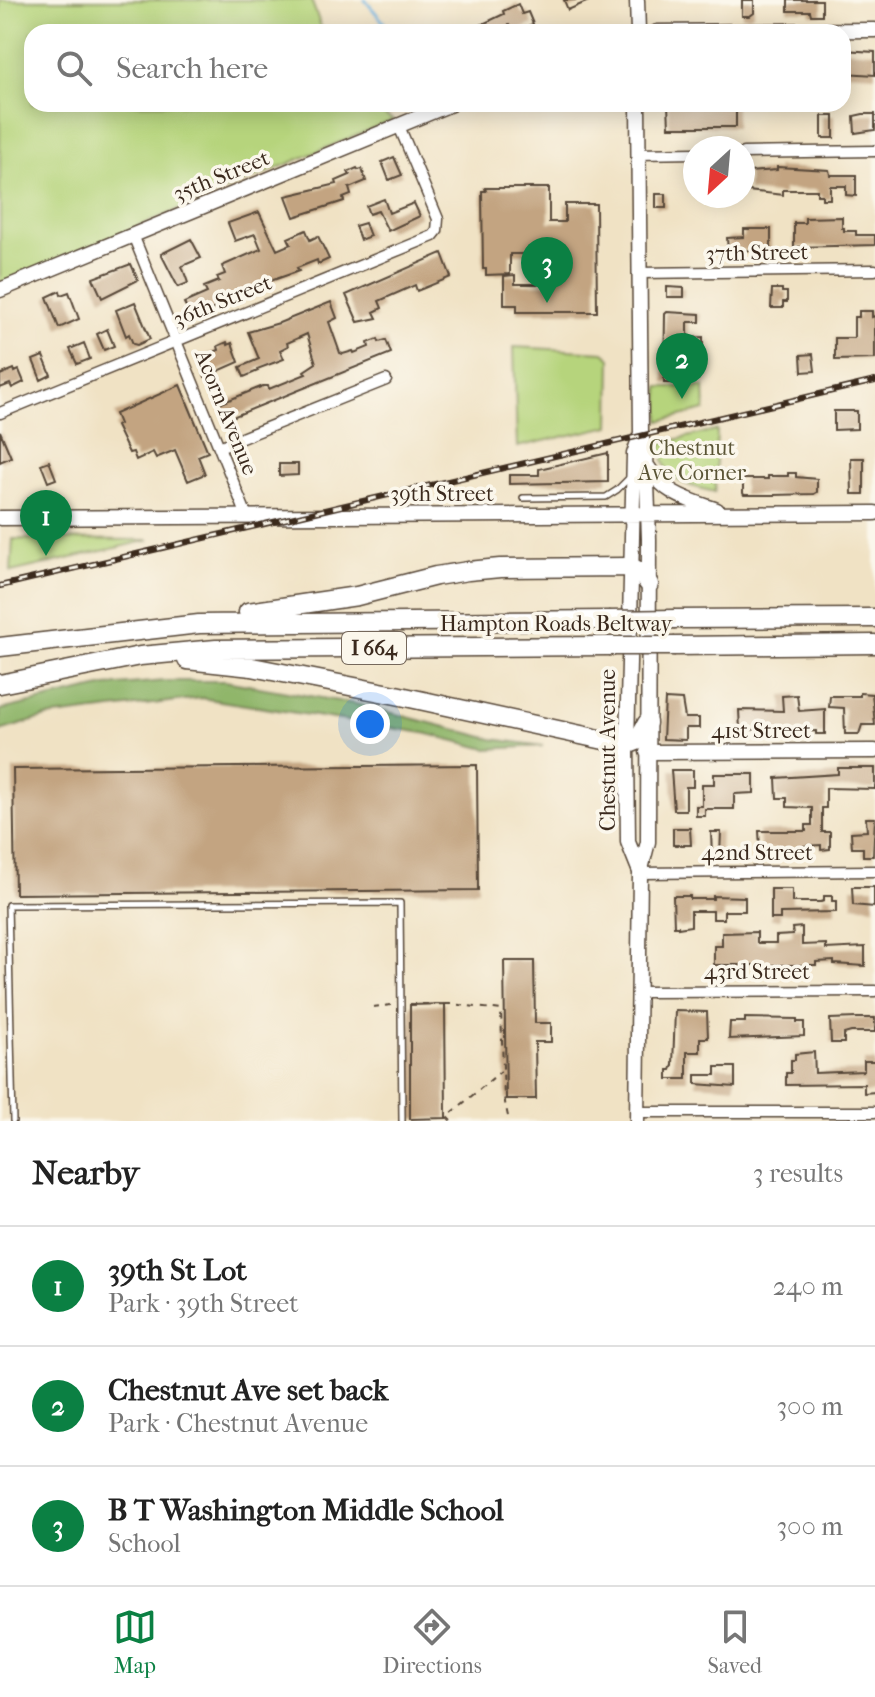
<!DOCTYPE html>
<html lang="en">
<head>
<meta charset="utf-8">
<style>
  body { margin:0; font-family:"IM FELL French Canon",serif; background:#f6f6f6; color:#222 }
  .compass { position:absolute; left:683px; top:136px; width:72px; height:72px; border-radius:50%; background:#fff; box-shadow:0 4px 20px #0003; rotate:206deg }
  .you { position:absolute; left:370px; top:724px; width:28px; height:28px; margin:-20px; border:6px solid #fff; border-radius:50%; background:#1a73e8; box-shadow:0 0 0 12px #1a73e833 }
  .badge { display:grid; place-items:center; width:52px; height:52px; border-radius:50%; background:#0b8043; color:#fff; font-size:26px; font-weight:700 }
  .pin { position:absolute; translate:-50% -66px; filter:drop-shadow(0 2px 4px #0008) }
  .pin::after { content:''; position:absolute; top:42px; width:28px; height:24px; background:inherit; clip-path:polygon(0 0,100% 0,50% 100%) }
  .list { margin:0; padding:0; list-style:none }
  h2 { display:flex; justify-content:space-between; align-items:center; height:104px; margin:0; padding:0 32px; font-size:34px }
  h2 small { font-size:26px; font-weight:400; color:#767676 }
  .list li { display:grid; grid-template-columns:52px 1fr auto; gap:24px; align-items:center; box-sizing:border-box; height:120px; padding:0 32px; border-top:2px solid #e0e0e0 }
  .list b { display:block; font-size:30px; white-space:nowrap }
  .list p { margin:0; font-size:26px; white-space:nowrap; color:#767676 }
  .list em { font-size:26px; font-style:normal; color:#767676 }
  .icon { flex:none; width:44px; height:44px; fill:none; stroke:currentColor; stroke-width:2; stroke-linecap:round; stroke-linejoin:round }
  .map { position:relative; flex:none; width:875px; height:1121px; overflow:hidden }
  .search { position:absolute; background:#fff; box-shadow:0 4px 20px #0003; left:24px; right:24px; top:24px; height:88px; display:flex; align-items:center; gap:20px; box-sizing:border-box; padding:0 28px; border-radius:24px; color:#767676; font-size:30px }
  .sheet { height:464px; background:#fff }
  nav { display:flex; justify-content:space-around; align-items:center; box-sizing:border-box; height:112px; border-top:2px solid #e0e0e0; background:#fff; font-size:22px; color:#767676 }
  nav a { display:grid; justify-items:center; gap:4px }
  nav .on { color:#0b8043 }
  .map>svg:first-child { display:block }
  .green { fill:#b6d47b; stroke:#787f4c; stroke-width:2 }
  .forest { fill:#90b66b; stroke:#667044; stroke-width:2 }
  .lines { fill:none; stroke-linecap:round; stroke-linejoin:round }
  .stream { stroke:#68b1e0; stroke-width:3 }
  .building { fill:#c3a481 }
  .lane-casing { stroke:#564637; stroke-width:8 }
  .street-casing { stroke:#564637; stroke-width:13 }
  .secondary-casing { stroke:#564637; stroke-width:17 }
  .highway-casing { stroke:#564637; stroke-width:21 }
  .path { stroke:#564637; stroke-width:2; stroke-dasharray:6 6; stroke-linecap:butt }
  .lane { stroke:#fff; stroke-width:5 }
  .street { stroke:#fff; stroke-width:10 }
  .secondary { stroke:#fff; stroke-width:14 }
  .highway { stroke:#fff; stroke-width:18 }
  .rail-casing { stroke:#3b2a1e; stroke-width:6 }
  .rail { stroke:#fbf7ec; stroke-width:3; stroke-dasharray:9; stroke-linecap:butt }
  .highway-bridge-casing { stroke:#564637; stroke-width:21; stroke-linecap:butt }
  .highway-bridge { stroke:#fff; stroke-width:18 }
  .labels { text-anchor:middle; stroke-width:7; stroke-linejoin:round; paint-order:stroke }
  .shield { fill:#fbf7ec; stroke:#75685c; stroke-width:2 }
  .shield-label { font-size:20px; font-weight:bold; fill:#3b2a1e }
  .street-label { font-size:22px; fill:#3b2a1e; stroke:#fbf7ec }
  .park-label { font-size:22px; fill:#5a5435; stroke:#fbf7ec }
</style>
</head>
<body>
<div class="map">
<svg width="875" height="1121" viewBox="0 0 875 1121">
  <rect width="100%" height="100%" fill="#fbf7ec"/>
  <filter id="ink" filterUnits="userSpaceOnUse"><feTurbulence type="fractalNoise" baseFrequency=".0125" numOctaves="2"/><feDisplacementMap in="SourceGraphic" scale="16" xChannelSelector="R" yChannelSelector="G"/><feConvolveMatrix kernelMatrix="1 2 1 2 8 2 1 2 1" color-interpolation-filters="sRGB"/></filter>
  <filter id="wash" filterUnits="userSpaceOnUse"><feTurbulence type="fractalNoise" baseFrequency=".006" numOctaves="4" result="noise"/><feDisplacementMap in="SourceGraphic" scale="32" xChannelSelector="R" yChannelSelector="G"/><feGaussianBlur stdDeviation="1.8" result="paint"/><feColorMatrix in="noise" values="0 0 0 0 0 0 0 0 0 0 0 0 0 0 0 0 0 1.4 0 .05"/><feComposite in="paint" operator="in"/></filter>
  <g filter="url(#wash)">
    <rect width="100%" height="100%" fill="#f0e2c4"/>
    <!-- green -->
    <path class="green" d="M0,0H311L323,32H32V104H366L393,120L0,284Z
      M514,347L604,352L611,358L610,426L517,447Z
      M659,387H704L705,410L660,421Z
      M717,430L715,492C682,484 662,482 661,443Z
      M13,539L150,540L11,572Z"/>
    <!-- forest -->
    <path class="forest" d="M165,681H225L361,705L492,739L543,746L487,749L424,733L201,698L46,717L0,731V710L106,686Z"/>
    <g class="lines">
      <!-- stream -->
      <path class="stream" d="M365,0L392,32"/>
    </g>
    <g id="blocks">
      <!-- building -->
      <path class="building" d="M564,0H591L568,10Z
        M742,0H754V13L750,16H742Z
        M788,0H822V15H811L810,11H788Z
        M518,4L522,14L528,12L533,24L513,32L509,25L493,32H466L504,14L503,11Z
        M843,50L875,52V75L844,73Z
        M668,104H736V127H669Z
        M863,114H875V130L855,133L854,116Z
        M822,116H834V138H822Z
        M394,157L402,175L389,180L382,162Z
        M777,167L829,170L830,175H856V196L846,195V186H830V199H822V195H817V190H783V195L748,191V172L777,170Z
        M357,168L358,170L362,169L366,181L349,188L351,195L343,198L344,201L294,217L286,196L337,184L336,181L350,175L348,172Z
        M485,188H549V222H565V204H596L597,312H517V305H504V276L515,275V284H556V254H510V274L486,275V269H483L482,191H486Z
        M656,194H666V208H656Z
        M384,199L389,213L414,203L420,216L388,231L378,211L369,214L366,206Z
        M259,212L277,250L291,244L288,238L306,230L310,240L318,236L329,259L318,264L317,260L297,268L299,271L239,292L220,301L221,306L193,317L190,316L184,303L207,293L204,287L219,281L217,277L225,274L222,266L261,249L255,234L235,241L228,223Z
        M842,217V228H844V231H856V235H875V245L794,247V223H805V218Z
        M365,223L370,236L360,240L355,226Z
        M744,229H771V255H762V250L728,251L727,238L744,237Z
        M191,239L201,258L182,266L188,283L178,287L161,254Z
        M442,253L451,277L417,291L415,285L379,301L382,308L374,312L377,318L358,322L346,295Z
        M131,264L138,280L102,298L93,278Z
        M667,287L684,288V297H667Z
        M772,289H782V292H787V302H783V308H771Z
        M60,291L61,295L69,292L79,319L59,328L47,297Z
        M135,302L150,339L137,345L133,344L129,334L126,336L116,310Z
        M331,302L337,318L329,322L340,353L343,354L353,351L354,353L369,347L368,343L378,339L379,342L386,340L391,353L225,420L219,404L263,386H268L269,389L306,374L304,371L316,363L307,334L287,343L288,346L280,350L284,359L257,369L258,371L244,377L240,367L259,359L248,332L279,323Z
        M859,311H872V317L875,316V359L835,360V338H854V317H859Z
        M667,312L700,314V322H688V338L703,337V350H687V381L683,383H664L665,314Z
        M107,329L114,346L104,350L97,334Z
        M227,342L228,345L232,343L239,362L205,377L198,358L219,350L218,346Z
        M84,343L90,359L77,364L70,349Z
        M813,354L815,371L802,372L801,355Z
        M43,356L51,375L41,380L33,360Z
        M14,369L15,372L19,370L24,382L12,388L10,384L0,388V375Z
        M180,385L208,452L198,456L205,474L188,481L175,450L156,458L153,452L136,460L133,452L129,453L116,426L119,424L115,414Z
        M834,411H857V429L834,430Z
        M0,431L11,457L0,462Z
        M608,453V482L509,484V475H539V469Z
        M851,458H864V494H852Z
        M49,461L56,479L48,482L41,464Z
        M279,464H298V475L279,476Z
        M788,473H796V477L817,479V492L814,494L773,495H744L743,493V479H768V476H788Z
        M860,693L872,694L875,725H862L859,734H845L844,708L829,707L830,696H860Z
        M797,695L799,711L825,709V734H816V731L764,733V729L740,730L739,710L783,711L782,696Z
        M665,699L682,700L685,718H699V728H686V740L663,739Z
        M477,765L478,890L15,894L13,769Z
        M838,768H875V789L826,788V808H822V832H830V849L821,850V845L804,846V856L784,857L782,850L760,848L759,831H806V825H812V808L787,807V798H777L776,778L838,774Z
        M671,770H693V787H686V810H674Z
        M714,774H754V793L734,794V809H705V816H696V806H702V784H714Z
        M866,818H875L873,856H863V848H852L851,832L867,831Z
        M673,828H690L691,845H673Z
        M711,832H721L720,856H712Z
        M852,887H874V907L853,905Z
        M771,889H792V902H821L824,901V896H832V901H836V912L780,913V919H771Z
        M673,896H690V899H713V896L745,897V911H724V919H713V911H691V926L678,928V926H674Z
        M802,927V945L826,944V949L865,947V966L834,964V961L816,962V965H714V946H722V933L757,932V943H776V936L793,935L792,928Z
        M504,961H534L535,1023H551V1042H535L536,1099H506Z
        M445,1004L446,1118L410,1119V1005Z
        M675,1011L707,1012L708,1038H700V1052H687V1079H668V1070H671L673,1065Z
        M745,1018L797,1019V1022H804V1036L729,1039L730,1022H745Z
        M857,1018H875V1032H851L844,1034V1043H831L830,1019Z
        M814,1052L815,1073L864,1071V1061H875V1092L864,1093V1084L786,1085V1073H791V1060H795V1054Z
        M716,1067H735V1087L696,1084V1075H716Z"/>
    </g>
  </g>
  <g filter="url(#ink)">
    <use href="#blocks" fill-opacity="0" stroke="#564637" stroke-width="2"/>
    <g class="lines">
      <!-- lane casing -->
      <g class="lane-casing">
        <path id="lane" d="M523,498L606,497L617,490L630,477
          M13,1121L8,905L400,903L402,1121"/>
      </g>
      <!-- street casing -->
      <g class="street-casing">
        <path id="street" d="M743,153L875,151
          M638,154L695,153
          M133,235L247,516
          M639,273L875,270
          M0,413L433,236L437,231L438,219L399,126
          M219,447L386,380
          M640,873L875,871
          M640,992L875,991
          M637,1112H875"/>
      </g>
      <!-- secondary casing -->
      <g class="secondary-casing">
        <path id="secondary" d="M637,0L638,32
          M657,32L875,30
          M0,290L451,104
          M648,467C664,494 689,500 717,510
          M0,518L875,513
          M647,752L875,751
          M640,872L628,842L627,745L634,454L640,436
          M637,1121L640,873L648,842L649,539L646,454L641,435L638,104"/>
      </g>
      <!-- highway casing -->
      <g class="highway-casing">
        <path id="highway" d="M248,612L357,596L436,576L468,571L500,568L631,567L639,571L649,584
          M675,619L875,618
          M675,646L875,644
          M0,647L199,624L609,620
          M187,660L252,667L396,695L627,745L637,741L647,723
          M0,684L140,656L216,649L608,646"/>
      </g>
      <!-- path -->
      <path class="path" d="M410,1004H452L501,1010L504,1098L509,1121
        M373,1007L391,1005
        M451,1121L447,1117L501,1071"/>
      <!-- lane -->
      <use href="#lane" class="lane"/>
      <!-- street -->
      <use href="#street" class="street"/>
      <!-- secondary -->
      <use href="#secondary" class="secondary"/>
      <!-- highway -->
      <use href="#highway" class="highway"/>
      <!-- rail casing -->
      <g class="rail-casing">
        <path id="rail" d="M0,586L875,381"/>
      </g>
      <!-- rail -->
      <use href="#rail" class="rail"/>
      <!-- highway-bridge casing -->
      <g class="highway-bridge-casing">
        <path id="highway-bridge" d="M609,620L675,619
          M608,646H675"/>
      </g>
      <!-- highway-bridge -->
      <use href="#highway-bridge" class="highway-bridge"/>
    </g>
  </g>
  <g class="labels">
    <!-- shield labels -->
    <rect class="shield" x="342" y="632" width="64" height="32" rx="6"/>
    <g class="shield-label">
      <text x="374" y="655">I 664</text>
    </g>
    <!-- street labels -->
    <g class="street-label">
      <text transform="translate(221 175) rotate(-22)" y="8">35th Street</text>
      <text transform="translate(757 252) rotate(-1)" y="8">37th Street</text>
      <text transform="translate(222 300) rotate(-22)" y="8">36th Street</text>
      <text transform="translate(227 412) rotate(68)" y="8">Acorn Avenue</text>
      <text x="442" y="501">39th Street</text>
      <text x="556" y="631">Hampton Roads Beltway</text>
      <text x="761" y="738">41st Street</text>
      <text transform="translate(607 750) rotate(-90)" y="8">Chestnut Avenue</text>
      <text x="757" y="860">42nd Street</text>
      <text x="757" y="979">43rd Street</text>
    </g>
    <!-- park labels -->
    <g class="park-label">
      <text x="692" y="455">Chestnut<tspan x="692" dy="25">Ave Corner</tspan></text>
    </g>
  </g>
</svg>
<svg class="compass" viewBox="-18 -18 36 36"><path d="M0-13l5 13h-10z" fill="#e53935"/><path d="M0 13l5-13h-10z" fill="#767676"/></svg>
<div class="you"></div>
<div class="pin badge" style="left:46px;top:556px">1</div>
<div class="pin badge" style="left:682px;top:399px">2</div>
<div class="pin badge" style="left:547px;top:303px">3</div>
<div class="search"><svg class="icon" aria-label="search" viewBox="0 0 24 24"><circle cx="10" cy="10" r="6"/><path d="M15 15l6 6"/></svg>Search here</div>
</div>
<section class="sheet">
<h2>Nearby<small>3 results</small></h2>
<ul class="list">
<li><span class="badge">1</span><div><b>39th St Lot</b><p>Park · 39th Street</p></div><em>240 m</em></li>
<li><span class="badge">2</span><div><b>Chestnut Ave set back</b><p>Park · Chestnut Avenue</p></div><em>300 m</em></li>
<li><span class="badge">3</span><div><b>B T Washington Middle School</b><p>School</p></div><em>300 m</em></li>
</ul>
</section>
<nav>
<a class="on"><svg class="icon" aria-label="map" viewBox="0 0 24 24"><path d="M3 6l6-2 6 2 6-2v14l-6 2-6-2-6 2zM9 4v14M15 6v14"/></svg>Map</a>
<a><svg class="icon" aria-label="directions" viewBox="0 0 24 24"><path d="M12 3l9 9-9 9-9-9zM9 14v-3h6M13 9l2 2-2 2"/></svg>Directions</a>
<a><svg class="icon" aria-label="saved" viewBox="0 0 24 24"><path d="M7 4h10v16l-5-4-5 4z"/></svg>Saved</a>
</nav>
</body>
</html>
